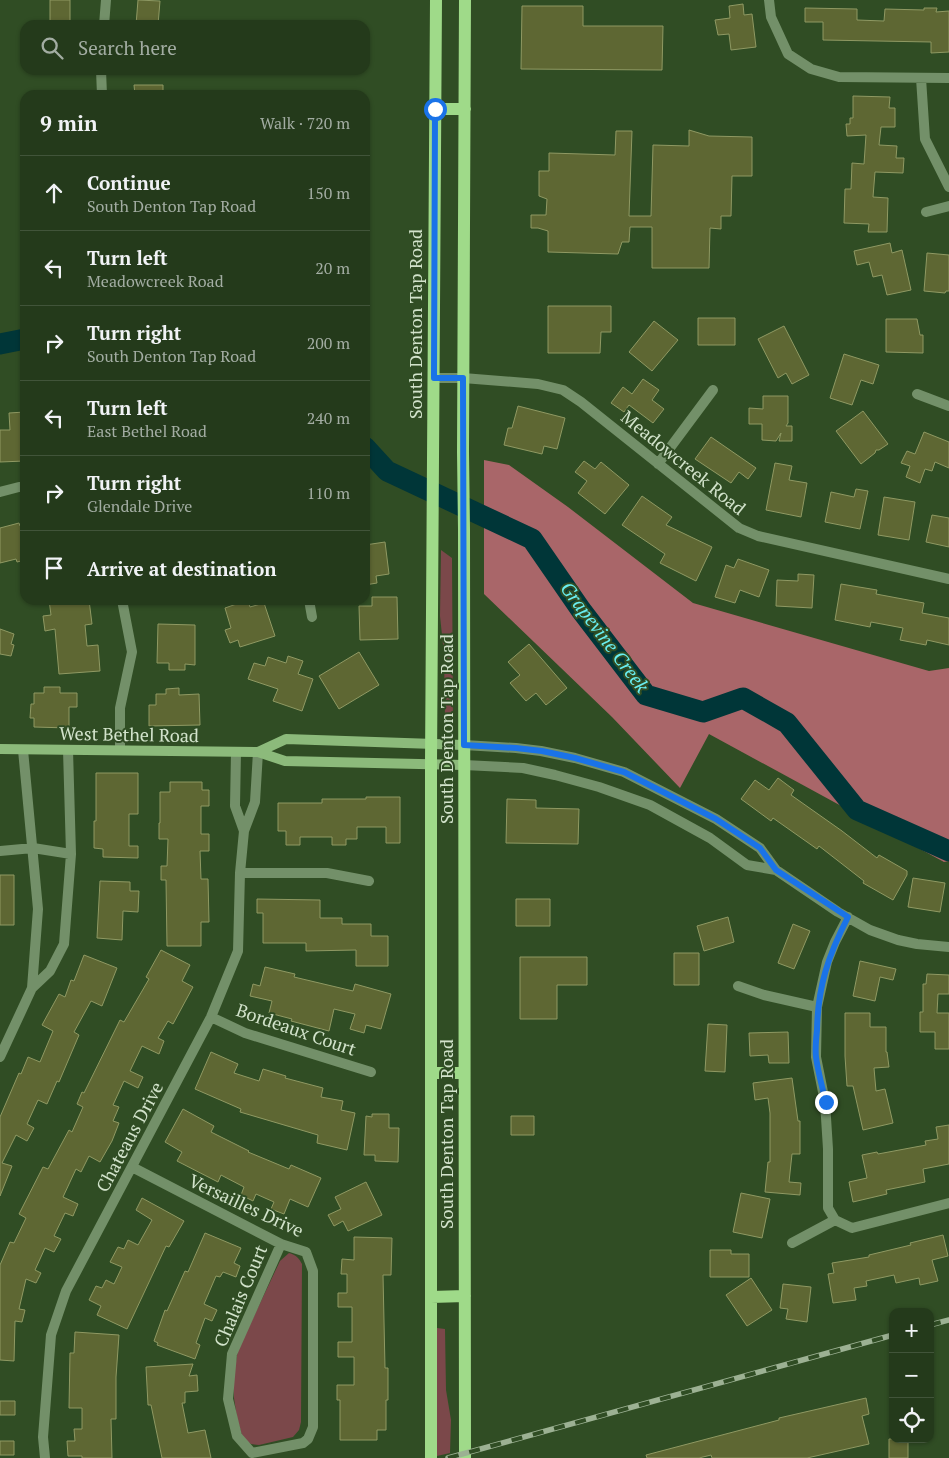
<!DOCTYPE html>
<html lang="en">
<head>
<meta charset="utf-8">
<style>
  body { margin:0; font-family:"PT Serif",serif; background:#304528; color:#f1f3f6 }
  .controls { position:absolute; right:15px; bottom:15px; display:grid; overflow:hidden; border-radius:10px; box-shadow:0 1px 4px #0004 }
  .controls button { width:45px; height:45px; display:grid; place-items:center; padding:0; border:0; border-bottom:1px solid #41543a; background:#243a1b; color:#f1f3f6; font:25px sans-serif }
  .stop { position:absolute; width:15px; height:15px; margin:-11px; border:4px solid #1a73e8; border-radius:50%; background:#fff }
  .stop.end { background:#1a73e8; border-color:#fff; box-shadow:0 1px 5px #0008 }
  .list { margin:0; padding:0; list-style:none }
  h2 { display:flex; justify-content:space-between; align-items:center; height:65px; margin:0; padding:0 20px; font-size:21px }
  h2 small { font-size:16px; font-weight:400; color:#a3ada3 }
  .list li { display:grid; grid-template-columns:32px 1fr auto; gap:15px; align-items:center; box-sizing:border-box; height:75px; padding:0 20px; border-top:1px solid #41543a }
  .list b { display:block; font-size:19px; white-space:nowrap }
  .list p { margin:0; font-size:16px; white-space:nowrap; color:#a3ada3 }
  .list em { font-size:16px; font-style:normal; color:#a3ada3 }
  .icon { flex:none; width:28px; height:28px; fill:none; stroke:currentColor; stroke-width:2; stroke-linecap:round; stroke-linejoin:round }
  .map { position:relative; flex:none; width:949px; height:1458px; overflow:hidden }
  .search { position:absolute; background:#243a1b; box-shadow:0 1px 4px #0004; left:20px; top:20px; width:350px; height:55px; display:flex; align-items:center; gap:12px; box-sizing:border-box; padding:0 18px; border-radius:15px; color:#a3ada3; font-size:19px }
  .panel { position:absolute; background:#243a1b; box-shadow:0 1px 4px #0004; left:20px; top:90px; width:350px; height:515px; border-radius:15px }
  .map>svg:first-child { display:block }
  .green { fill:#7b484a }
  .forest { fill:#a96669 }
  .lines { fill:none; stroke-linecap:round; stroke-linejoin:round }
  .river { stroke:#003638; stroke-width:21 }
  .building { fill:#5e6733; stroke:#8f9963 }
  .street { stroke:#739069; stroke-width:10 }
  .secondary { stroke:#8cba7b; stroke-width:10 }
  .primary { stroke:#9fda89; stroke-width:12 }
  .rail-casing { stroke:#9cb193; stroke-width:5.5 }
  .rail { stroke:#304d24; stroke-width:4; stroke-dasharray:11; stroke-linecap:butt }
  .route { stroke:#1a73e8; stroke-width:6 }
  .labels { text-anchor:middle; stroke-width:4; stroke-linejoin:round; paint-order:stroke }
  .street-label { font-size:18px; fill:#d2e3cb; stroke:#304d24 }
  .water-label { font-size:19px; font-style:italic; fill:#69eff2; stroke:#304d24 }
</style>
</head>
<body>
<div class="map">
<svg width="949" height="1458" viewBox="0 0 949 1458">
  <rect width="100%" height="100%" fill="#304d24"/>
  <!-- green -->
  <path class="green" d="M441,550L452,558L453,720H445L444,654L440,616Z
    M289,1253C296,1255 299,1258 302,1264L301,1422L299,1430L293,1437L259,1445L251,1444L243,1439L237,1418L234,1398L233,1378L238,1350L280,1261Z
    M437,1328L445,1329L446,1390L451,1420L450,1453L437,1456Z"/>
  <!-- forest -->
  <path class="forest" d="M484,460L509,465L568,507L693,603L929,671L949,668V861L944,862L709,734L680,788L612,717L484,594Z"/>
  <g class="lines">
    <!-- river -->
    <path class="river" d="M0,344L25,339
      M365,447L387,471L532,539L581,610L646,695L703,712L743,698L787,723L857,810L949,851"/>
  </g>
  <!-- building -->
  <path class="building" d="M50,0H70V25H50Z
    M138,0L160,1L158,25H136Z
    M743,4L744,15L752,14L756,47L731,50L729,34L718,35L715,20L730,18L729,6Z
    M522,6H583V26H663L662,70L521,69Z
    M805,8L857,9V20L884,21L885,9L924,10V8H937L936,12L949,11V52L931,53V42L823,40V22H805Z
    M134,85H163V95H135Z
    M853,96L890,97L889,108H895V127H881L879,145L897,146L896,158H904L903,173L875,172L873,197L888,198L887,232H868L869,224L844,223L845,189H851L852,163L864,164L866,135L847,136L846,124H850V118H853Z
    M689,130L709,136L752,137V176H732L731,216H721V229L710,228L709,268H652V227H630L629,242H622L618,254L548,252V231L538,228H531V215H546L547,199L539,196V171H549V153L615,155L616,131H632L629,216H651L653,145L689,146Z
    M890,243L892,253L902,250L911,290L887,295L882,275L873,277L869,262L857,265L854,251Z
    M927,253L949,255V291H946L945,293L924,291Z
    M548,306H611V332H601L600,353H548Z
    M698,318H735V345H698Z
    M886,319H917L920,335H923V353L886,352Z
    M654,321L678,340L652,371L629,352Z
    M784,326L809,375L792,384L786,373L778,378L758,339Z
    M844,354L879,365L873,384L861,380L852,405L830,398Z
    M643,379L659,390L652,400L664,409L653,423L629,405L624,412L611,403L623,387L632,394Z
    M763,396H788V423L786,426H792V441H779L781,433L776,441L762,440V424H749V408L763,409Z
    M518,406L565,418L557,449L544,446L542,454L504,445L508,428H512Z
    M863,411L888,444L879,450H876L875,453L861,464L836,431Z
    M25,412V461L0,462V430H10L9,413Z
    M924,432L949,442V468L935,462L932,471L925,469L920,483L906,477L910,466L901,463L907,451L915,454Z
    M711,437L756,468L748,479L739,472L731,483L695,459Z
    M584,461L595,469L601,462L629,485L605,514L578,493L587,481L575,472Z
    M775,463L792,466L789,480L807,483L801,517L766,510Z
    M856,489L868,491L860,529L825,522L831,492L854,497Z
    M642,496L672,517L666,525L712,547L696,581L660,563L665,554L622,525Z
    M884,497L915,502L909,540L878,535Z
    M932,515L949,518V547L926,542Z
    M19,523L20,526L25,525V560L17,562L16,559L0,563V528Z
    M385,542L389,574L376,576L377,583L365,585V545Z
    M738,559L769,570L759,597L740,590L735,603L715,597L726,565L734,568Z
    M798,574L814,575L812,608L776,606L777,580L798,581Z
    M841,584L877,590L876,594L924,603L922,613L949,618V645L927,640L926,645L900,640L903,628L871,622L870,627L835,620Z
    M372,597H397L398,639L360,640L359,606H372Z
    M49,600H89L92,624L85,625L87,646L98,645L100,671L59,674L55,629L45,631L43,616L51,615Z
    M248,600L250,607L264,603L275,636L240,647L238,640L230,643L225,630L231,628L225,608Z
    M158,624L195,625V665L185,664V670H169V663H157Z
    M0,629L14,634L11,644L14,645L11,656L0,654Z
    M529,644L567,688L546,705L536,693L526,701L510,683L520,675L508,662Z
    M359,652L379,685L339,709L319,676Z
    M288,656L303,661L298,674L313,679L302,711L273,701L278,689L248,679L254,663L265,666L268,657L286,663Z
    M44,687H60V693H77V707H69V728L34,727V718H30L31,704H34V693H44Z
    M179,688V695L199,694L200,725L149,726V705H156V694H166V689Z
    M96,773H138V814H129V846H138V858L103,857V849L94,848V821H96Z
    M778,778L794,790L791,795L842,831L877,858L879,855L907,871V875L893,900L863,883L864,881L819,846L817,849L773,818L771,821L741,799L755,780L769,790Z
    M170,782H202V790H209V806H201V834H209V851H200L201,879H208L209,922H201V946H167L166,880H161V866H167L168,839H159V823H160V792H170Z
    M366,797H400V843H386V827H357V839H346V845H332V837H300V845H286V831H278V803H322V799H366Z
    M507,799L536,800V808L579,809L578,844L506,843Z
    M0,875H14V925H0Z
    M913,878L945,883L940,912L908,907Z
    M100,881L130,882V891H139L138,912L123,911L122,940L97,938Z
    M257,899L320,900V918H342V924H371V936H388V966H356V950L306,951V943H263V913H257Z
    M516,899H550V926H516Z
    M728,917L734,942L704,951L697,926Z
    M793,924L810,931L794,969L778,963Z
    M161,950L190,965L182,981L193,987L173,1024L168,1021L158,1038L164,1041L159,1054L142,1046L130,1071L143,1077L138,1088L124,1081L113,1105L119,1107L113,1121L119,1123L112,1141L100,1162L89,1156L81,1172L76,1169L63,1197L78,1204L73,1216L65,1213L54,1236L61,1239L54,1252L45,1248L35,1270L41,1273L36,1283L26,1279L19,1309L25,1310L22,1322L15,1321L14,1361L0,1360V1265L10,1242L14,1243L26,1218L19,1214L43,1167L48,1169L69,1130L72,1132L83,1107L77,1104L82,1092L84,1093L120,1020L124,1022L149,979L146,977Z
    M674,953H699V985H674Z
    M84,955L117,968L102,1006L91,1001L74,1032L79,1035L59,1082L57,1081L47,1104L38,1100L27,1124L34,1128L27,1141L16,1135L2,1163L12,1166L0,1196V1117L19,1073L21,1074L28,1057L40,1062L53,1031L42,1025L59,994L65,997L71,980L74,981Z
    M520,957H587V985H557V1019H520Z
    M860,961L896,969L893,980L880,977L875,1001L853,996Z
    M265,967L295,974L294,977L353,991L355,984L391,994L381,1029L366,1025L364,1033L350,1029L355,1014L334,1009L329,1031L291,1021L292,1019L269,1013L272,1001L250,996L253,984L260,986Z
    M927,974L949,975V994H938L937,1013H949V1049H935V1032H920V1012H923V984H926Z
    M845,1013H870V1027H886V1052H887L889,1067L874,1068L876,1091L885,1089L893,1123L863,1130L853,1086H847L845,1056Z
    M708,1024L727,1025L725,1072L705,1071Z
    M788,1032L789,1063H769L768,1055L750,1056L749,1033Z
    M211,1052L238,1064L234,1073L259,1081L263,1069L286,1076L285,1078L323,1088L321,1097L343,1101L341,1110L355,1113L347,1150L317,1143L318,1135L240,1112L241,1109L195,1089Z
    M792,1078L798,1121H800V1154H792L789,1182L801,1183L800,1195L765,1192L768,1162H770V1113L768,1098L755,1100L753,1083Z
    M183,1109L214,1126L211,1132L249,1151L248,1152L289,1169L291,1165L321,1178L308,1207L290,1199L284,1214L271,1209L274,1202L256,1194L253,1201L241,1195L244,1187L221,1175L218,1182L177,1161L182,1152L165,1142Z
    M372,1114H389V1128H399L398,1162L375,1161V1155H364L366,1116L372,1117Z
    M511,1116H534V1135H511Z
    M949,1125V1164L923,1169L925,1182L886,1190L887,1194L853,1202L849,1182L867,1178L862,1155L877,1152L878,1154L926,1145L925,1141L938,1139L936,1127Z
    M366,1182L382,1215L348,1231L343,1221L334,1226L328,1215L341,1209L335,1197Z
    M741,1193L770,1199L762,1238L733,1232Z
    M142,1198L184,1221L169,1247L166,1246L127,1329L97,1315L101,1306L89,1300L96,1286L102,1288L106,1280L114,1284L122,1267L110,1262L118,1247L124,1249L128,1240L138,1245L152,1220L136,1210Z
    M205,1233L241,1248L234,1263L240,1266L236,1277L223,1272L220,1277L216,1276L204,1304L217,1310L212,1321L205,1318L196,1343L200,1345L195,1359L157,1345L158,1343L154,1341L165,1310L167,1311L185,1271L188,1272Z
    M943,1235L948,1256L932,1260L938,1281L920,1285L919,1278L896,1283L894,1275L866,1281L867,1286L854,1288L856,1300L833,1303L828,1274L834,1273L832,1263L869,1257V1255L911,1245L910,1243Z
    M354,1237L392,1238L391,1275H383L385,1368H388V1400H386V1430H377V1440H340V1400H337V1385H354V1357H338V1342H352V1307H338V1293H347V1274H341L342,1259L354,1260Z
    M710,1250H731V1254H749V1277H710Z
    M751,1278L772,1310L747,1326L726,1295Z
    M783,1284L811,1287L807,1322L786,1319L788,1309L780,1308Z
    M75,1332L119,1335L116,1377V1419H111L112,1458H82V1456H68L67,1441H75L74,1429H82V1408H69L70,1353H74Z
    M193,1364L189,1376L197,1375L198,1391L185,1392V1403H182L188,1433L205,1430L211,1458H162L151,1405H148L146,1367Z
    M866,1398L869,1414L862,1416L869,1444L807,1458H712L711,1455L699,1458H647L646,1455L779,1420V1418Z
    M0,1401H15V1415H0Z
    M889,1439H908V1458H889Z
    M0,1441H14V1455H0Z"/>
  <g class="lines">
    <!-- street -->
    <path class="street" d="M769,0L771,17L788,54L811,69L839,77L949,78
      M104,25L106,0
      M101,70L102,95
      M921,78L925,139L949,187
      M926,212L949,206
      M433,378H463L538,384L563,390L581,402L739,528L758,536L949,579
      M917,394L949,406
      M658,464L713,390
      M0,492L19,487H25
      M309,600L312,617
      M464,745L516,748L541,751L575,758L624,772L716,819L760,848L776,870L838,912L870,930L898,940L917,944L949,947
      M120,750V708L132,652L122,600
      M236,752L235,806L244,831
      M464,765L523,768L555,775L599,787L650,805L710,838L747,865L776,870
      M0,851L33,848L71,854
      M240,873H327L369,881
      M848,917L835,942L827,962L817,1007L816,1057L825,1102L828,1149V1208L835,1220L852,1228L949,1203
      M738,986L764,995L817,1007
      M32,988L50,971L64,944L71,854L68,750
      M211,1017L245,1033L371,1072
      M0,1057L32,988L38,909L23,750
      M132,1167L281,1244L306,1252L313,1271V1427L308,1439L303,1443L252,1453L237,1436L228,1399L232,1354L281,1244
      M792,1243L835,1220
      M45,1458L43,1437L51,1335L66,1291L211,1017L238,951L240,873L244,831L255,802L258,752"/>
    <!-- secondary -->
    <path class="secondary" d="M0,749L258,752L285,761L464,765
      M258,752L286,739L464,745"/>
    <!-- primary -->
    <path class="primary" d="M435,109H465
      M432,1073H464
      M431,1297L465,1296
      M431,1458V765L436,0
      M465,1458L464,529L463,452L465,0"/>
    <!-- rail casing -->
    <g class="rail-casing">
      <path id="rail" d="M930,1325L949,1320
        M448,1458L893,1335"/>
    </g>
    <!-- rail -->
    <use href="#rail" class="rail"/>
  </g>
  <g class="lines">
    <!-- route -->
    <path class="route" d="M435,109L434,378H463L464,745L516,748L542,751L575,758L624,772L716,819L760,848L776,870L848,917C828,956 818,986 817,1030C816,1039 815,1048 816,1057C818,1072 822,1087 826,1102"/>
  </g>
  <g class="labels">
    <!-- street labels -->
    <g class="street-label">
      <text transform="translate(416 324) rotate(-90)" y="6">South Denton Tap Road</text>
      <text transform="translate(683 463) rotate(39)" y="6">Meadowcreek Road</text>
      <text transform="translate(447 729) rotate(-90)" y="6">South Denton Tap Road</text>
      <text transform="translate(129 735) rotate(1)" y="6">West Bethel Road</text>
      <text transform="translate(296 1030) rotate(19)" y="6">Bordeaux Court</text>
      <text transform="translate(447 1134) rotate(-90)" y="6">South Denton Tap Road</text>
      <text transform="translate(130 1137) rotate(-62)" y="6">Chateaus Drive</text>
      <text transform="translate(246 1206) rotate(25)" y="6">Versailles Drive</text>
      <text transform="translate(241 1296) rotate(-67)" y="6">Chalais Court</text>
    </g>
    <!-- water labels -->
    <g class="water-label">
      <text transform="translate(605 637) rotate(53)" y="7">Grapevine Creek</text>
    </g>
  </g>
</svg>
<div class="controls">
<button>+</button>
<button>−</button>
<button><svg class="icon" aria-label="locate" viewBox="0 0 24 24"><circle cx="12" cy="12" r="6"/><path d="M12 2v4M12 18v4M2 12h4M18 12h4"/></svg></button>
</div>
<div class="stop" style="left:435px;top:109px"></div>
<div class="stop end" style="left:826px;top:1102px"></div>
<div class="search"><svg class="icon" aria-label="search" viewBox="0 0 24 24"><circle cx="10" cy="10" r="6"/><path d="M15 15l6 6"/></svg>Search here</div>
<section class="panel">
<h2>9 min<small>Walk · 720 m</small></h2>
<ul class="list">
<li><svg class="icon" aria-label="ahead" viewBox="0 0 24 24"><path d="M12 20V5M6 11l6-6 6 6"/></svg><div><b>Continue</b><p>South Denton Tap Road</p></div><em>150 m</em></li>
<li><svg class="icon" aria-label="left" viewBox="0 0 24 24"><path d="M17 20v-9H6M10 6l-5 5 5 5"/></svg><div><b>Turn left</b><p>Meadowcreek Road</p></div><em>20 m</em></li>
<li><svg class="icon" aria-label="right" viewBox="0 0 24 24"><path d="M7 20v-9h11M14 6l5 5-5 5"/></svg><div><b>Turn right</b><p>South Denton Tap Road</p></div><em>200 m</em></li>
<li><svg class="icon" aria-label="left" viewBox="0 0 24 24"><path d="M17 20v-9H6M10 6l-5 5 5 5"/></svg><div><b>Turn left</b><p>East Bethel Road</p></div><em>240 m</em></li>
<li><svg class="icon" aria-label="right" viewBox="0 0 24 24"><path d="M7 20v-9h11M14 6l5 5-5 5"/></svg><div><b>Turn right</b><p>Glendale Drive</p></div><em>110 m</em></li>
<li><svg class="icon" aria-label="arrive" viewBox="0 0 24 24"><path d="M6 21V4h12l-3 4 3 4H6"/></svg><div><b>Arrive at destination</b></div></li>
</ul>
</section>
</div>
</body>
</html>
